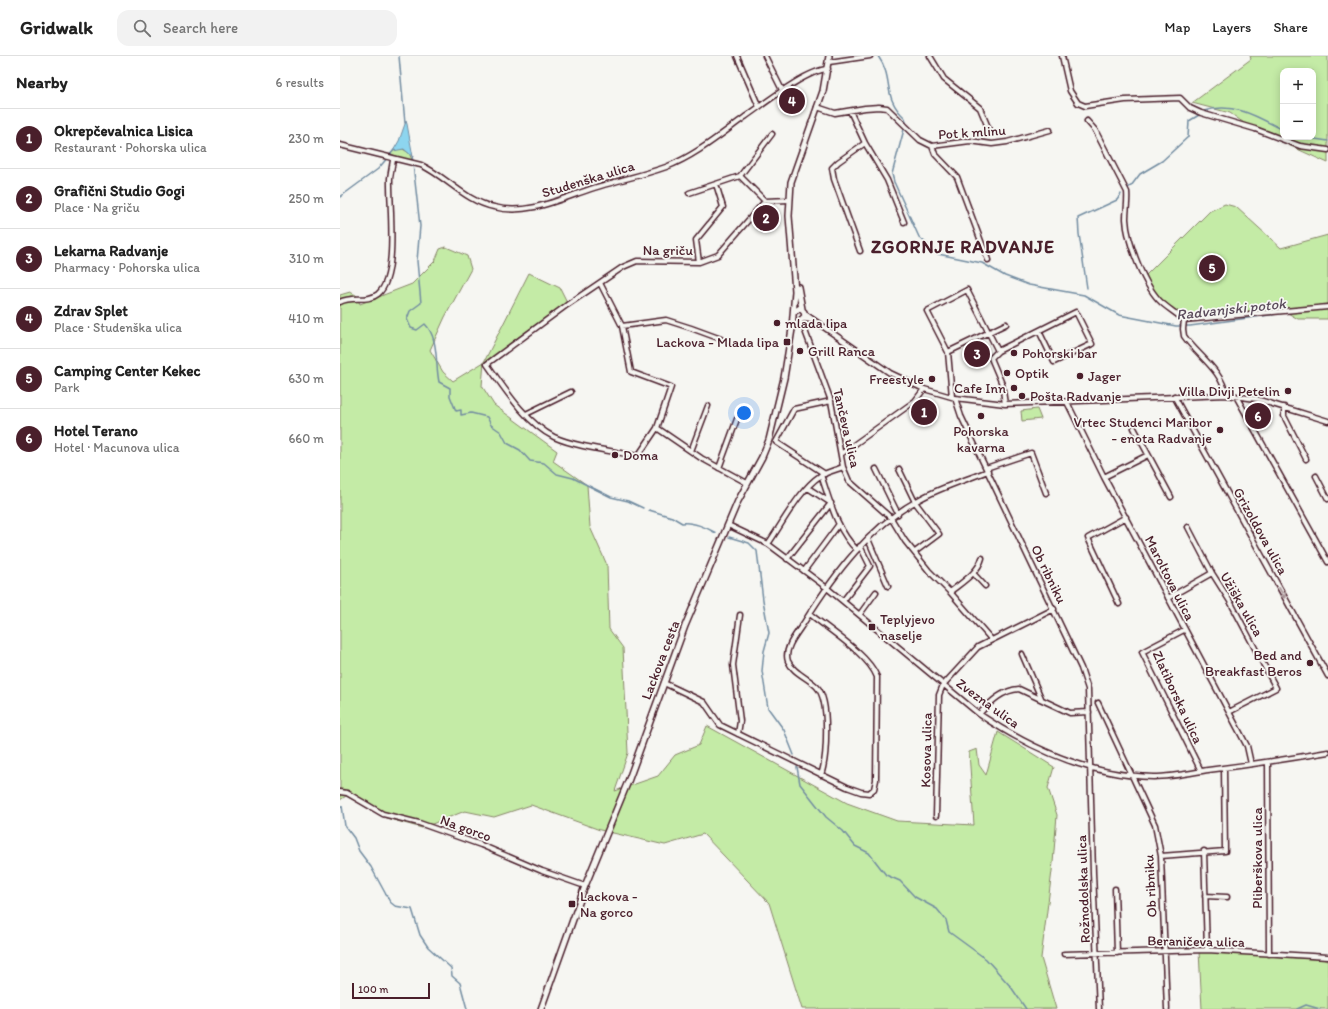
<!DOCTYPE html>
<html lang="en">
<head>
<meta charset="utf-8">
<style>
  body { margin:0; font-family:Itim,sans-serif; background:#f2f2f2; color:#222 }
  .controls { position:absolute; right:12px; top:12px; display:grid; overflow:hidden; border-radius:8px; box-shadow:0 2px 10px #0003 }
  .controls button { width:36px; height:36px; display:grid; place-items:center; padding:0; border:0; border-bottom:1px solid #e0e0e0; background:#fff; color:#222; font:20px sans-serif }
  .scale { position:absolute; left:12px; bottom:10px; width:78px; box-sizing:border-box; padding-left:4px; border:2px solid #4a1f2b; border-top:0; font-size:11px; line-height:14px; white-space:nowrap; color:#4a1f2b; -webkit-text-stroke:3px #f6f6f2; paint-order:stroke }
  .you { position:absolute; left:404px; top:357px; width:14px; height:14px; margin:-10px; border:3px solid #fff; border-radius:50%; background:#1a73e8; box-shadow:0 0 0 6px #1a73e833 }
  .badge { display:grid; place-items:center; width:26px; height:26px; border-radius:50%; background:#4a1f2b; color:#fff; font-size:13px; font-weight:700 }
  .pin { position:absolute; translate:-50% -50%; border:2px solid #fff; box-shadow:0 1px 4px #0006 }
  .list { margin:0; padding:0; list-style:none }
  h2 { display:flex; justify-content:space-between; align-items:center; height:52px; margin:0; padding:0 16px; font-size:17px }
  h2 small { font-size:13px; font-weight:400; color:#767676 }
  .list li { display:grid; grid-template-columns:26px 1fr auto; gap:12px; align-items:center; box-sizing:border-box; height:60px; padding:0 16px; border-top:1px solid #e0e0e0 }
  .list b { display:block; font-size:15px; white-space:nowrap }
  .list p { margin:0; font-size:13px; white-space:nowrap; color:#767676 }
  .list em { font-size:13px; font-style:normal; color:#767676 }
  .icon { flex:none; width:22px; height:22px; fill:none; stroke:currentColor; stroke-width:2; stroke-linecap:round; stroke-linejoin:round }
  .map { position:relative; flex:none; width:988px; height:953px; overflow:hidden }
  header { display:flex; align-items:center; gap:24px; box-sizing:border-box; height:56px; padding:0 20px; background:#fff; border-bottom:1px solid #e0e0e0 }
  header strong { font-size:19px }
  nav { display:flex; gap:22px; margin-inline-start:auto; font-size:14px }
  .search { width:280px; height:36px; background:#f2f2f2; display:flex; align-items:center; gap:10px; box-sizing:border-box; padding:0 14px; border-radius:12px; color:#767676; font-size:15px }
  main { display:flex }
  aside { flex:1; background:#fff }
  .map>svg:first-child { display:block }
  .green { fill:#c4eba6; stroke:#878568; fill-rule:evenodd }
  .water { fill:#8dd5ef; stroke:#728ca1 }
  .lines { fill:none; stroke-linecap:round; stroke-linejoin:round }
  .stream { stroke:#728ca1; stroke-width:1.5 }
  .minor-casing { stroke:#4a1f2b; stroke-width:7 }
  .tertiary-casing { stroke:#4a1f2b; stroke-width:8 }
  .minor { stroke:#f6f6f2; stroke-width:4 }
  .tertiary { stroke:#f6f6f2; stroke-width:5 }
  .oneway { stroke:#a99598 }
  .poi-dot { fill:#4a1f2b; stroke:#f6f6f2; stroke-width:1.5 }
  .labels { text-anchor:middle; stroke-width:3.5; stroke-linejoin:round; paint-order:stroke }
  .street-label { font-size:14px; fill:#4a1f2b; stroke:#f6f6f2 }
  .poi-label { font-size:14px; fill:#4a1f2b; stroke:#f6f6f2; text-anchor:start }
  .water-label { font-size:15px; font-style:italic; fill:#5b4c5c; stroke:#f6f6f2 }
  .district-label { font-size:18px; font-weight:bold; letter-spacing:1px; fill:#4a1f2b; stroke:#f6f6f2 }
</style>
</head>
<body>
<header>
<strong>Gridwalk</strong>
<div class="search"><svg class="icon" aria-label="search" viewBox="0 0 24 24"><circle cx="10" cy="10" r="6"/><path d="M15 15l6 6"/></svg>Search here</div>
<nav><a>Map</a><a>Layers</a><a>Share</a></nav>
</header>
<main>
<aside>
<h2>Nearby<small>6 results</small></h2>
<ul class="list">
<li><span class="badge">1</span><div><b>Okrepčevalnica Lisica</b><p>Restaurant · Pohorska ulica</p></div><em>230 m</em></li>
<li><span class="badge">2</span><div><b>Grafični Studio Gogi</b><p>Place · Na griču</p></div><em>250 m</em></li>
<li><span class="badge">3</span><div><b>Lekarna Radvanje</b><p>Pharmacy · Pohorska ulica</p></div><em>310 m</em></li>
<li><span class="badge">4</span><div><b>Zdrav Splet</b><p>Place · Studenška ulica</p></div><em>410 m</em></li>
<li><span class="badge">5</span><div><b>Camping Center Kekec</b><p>Park</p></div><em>630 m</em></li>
<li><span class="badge">6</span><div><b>Hotel Terano</b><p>Hotel · Macunova ulica</p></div><em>660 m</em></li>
</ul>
</aside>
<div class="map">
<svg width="988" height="953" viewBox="0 0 988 953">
  <rect width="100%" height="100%" fill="#f6f6f2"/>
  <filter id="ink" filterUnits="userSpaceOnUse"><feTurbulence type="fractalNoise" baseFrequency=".025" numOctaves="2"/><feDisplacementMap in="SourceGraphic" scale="8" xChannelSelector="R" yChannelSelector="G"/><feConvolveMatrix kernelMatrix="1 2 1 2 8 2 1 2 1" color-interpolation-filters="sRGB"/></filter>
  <g filter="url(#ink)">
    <!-- green -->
    <path class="green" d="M910,0H988V107L911,72L890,57L852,47L911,3ZM943,15H973V81H943Z
      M61,92L69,97L73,106L51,98L53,95Z
      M885,148L896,151L941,192L988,179V263H958L939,252L844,264L816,239L805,220L870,155Z
      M106,191L127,200L131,213L105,261L90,294L103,316L113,325L144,306L189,217L220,232L227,246L144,306L142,330L154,349L217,395L213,405L247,429L250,471L267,509L269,573L283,592L288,697L275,735L318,720L335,699L359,689L367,670L507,747L557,765L634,769L629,696L637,693L639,709L646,719L658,676L714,711L708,732L717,759L713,807L701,902L716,953H462L429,847L363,778L325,789L260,774L191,749L154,761L125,755L82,772L46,762L6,740L0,744V239L10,236L16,239L20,248L72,228L95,205L100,193Z
      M697,353L701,363L682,365L681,355Z
      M859,895L988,904V953H862Z"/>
    <!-- water -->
    <path class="water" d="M66,65L67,68L73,101L64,93L53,95L59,85Z"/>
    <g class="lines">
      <!-- stream -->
      <path class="stream" d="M59,0L65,67
        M538,0C555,24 541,40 565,62L566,66L552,118L554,126L579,181L598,198L642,207L665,220L689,229L744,239L779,259L836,270H850L952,256
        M864,55C893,45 918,61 943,74
        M962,81L988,85
        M72,99L80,170L77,205L81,247L70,255L67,263L71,272L77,274L85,268C99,282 95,307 99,326L110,332V340L116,355L121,354V359L131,357L147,361L151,369L161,376L167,387L180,394L190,405L204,407L217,418L233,422L271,441L288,445L303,452
        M787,132L791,130L800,118L822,105L848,81L849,65L859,59
        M0,141L38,113L54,94
        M747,232L739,178L738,162L777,144L781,138
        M309,454L332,461L342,467C351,465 368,472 376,477
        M389,481L409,487L417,495L423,544L429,577L424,595L422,615L428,652L444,674L454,699
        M457,711L460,728L486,761L503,775L515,790L529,797L546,819L560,825L575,841L597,853L606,864L609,876L646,903L671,931L686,953
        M0,750H2L5,770L14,782L19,795L31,811L50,846L55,850L72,853L80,879L88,891L111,912L112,920L120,927L127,953
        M957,953L966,949L980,953"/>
      <!-- minor casing -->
      <g class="minor-casing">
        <path id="minor" d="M397,0L419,51
          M425,0L442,34
          M590,0L604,23L640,52L650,76
          M722,0L730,35L738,47L745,50L785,44L840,42L850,52L861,57L915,73L960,90L988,94
          M489,6L530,0
          M477,51L495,57L525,52L539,51L547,52L580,84L592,90L630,85L652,88L667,86L710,74
          M510,55L525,87L547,124L564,166
          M747,65L755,74L787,136C788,145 786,154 786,163C787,186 805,232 822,247C829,253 837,258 844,264
          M0,89L81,109C107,121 125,145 154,151C183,159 214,146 242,136C269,126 298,121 326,111C355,100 380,79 405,61C424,48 466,14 488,13
          M592,90L595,98L617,121L648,204
          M400,120L425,145
          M349,137L400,120L432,78
          M520,195L494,123L492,112L498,106L525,87
          M359,206L356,184L383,151L376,128
          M260,227L282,270L291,316L331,331L317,372
          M0,246C12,239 27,247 38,238C59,220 49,148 50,122C51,116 52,110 53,104
          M465,258L550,317L584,333L615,342L665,348L886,339L916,343L988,365
          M463,263L473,264
          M282,270L326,264L351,272L381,283
          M464,272L491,345L503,411L509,425L551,462L565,485L589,515L610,536L651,583
          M608,296L666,268
          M886,339C882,314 858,300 844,280L843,273L844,264L988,251
          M834,340L988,620
          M896,340L988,506
          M612,341L608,296L587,255L627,234L658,295
          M615,342L621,360L741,612L748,633L753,817L759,953
          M727,346L764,421L907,690L911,708
          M665,348L662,328L651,302L658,295L736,256L752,288L714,306L699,275
          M944,351V360L966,403
          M186,358L231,336
          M794,372L831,441
          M351,395L368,350
          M501,398L575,345L584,333
          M379,412L397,363
          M646,412L691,397L706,437
          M536,413L558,458
          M559,413L575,446L599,478L575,496
          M485,418L436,386L454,353L491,345
          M481,419C490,445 497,475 517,494
          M976,420L988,443
          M764,421L808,399
          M407,427L361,402L317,372L298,400C273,395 236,391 214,381C187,368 164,332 147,308L227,249L283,211L297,205L359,206L378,199L425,145L449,144
          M388,469L428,488L487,532L639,658C691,693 751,720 814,721C832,721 850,717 868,714C908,709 948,703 988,696
          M848,471L872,517L891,547L936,632L889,656
          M528,483L548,530
          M428,488C442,468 460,433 480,420C487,416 496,414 503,411
          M447,503L491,447L468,432
          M464,515L499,468
          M633,517L645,530
          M610,536C622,526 638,517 642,502
          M828,542L872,517
          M503,545L530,510L520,490
          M779,548L748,482L786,461
          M520,558L536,536
          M844,574L802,596L861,715
          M682,598L701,642
          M324,627L364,646L380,669L507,731L521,736L529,737L534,733L536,724L537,621C528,598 489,574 470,558
          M758,647L815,769L821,800L827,953
          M639,658C650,647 662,634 679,633L730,657L749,656
          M398,678L400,665L393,609L400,559
          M928,706L929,898
          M481,719C487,702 490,644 477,631C469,622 453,617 448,605C443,592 459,575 465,565C495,517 530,470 580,443C601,431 626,424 648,415
          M0,736L7,737L43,758L79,767L141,789L202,815L245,830
          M596,760L599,639L603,629L638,591L714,553
          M864,795L867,894
          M821,800L885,795L884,712
          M775,833L777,897
          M865,840L887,841
          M724,898L867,894L988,901"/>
      </g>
      <!-- tertiary casing -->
      <g class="tertiary-casing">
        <path id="tertiary" d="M458,231L462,253
          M452,272L455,235L449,160L451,126L483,35L489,0
          M201,953L245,830L289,723L345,570L398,445L422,401L429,384L444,322L452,273L465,260L464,256L460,252L454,256"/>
      </g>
      <!-- minor -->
      <use href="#minor" class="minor"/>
      <!-- tertiary -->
      <use href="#tertiary" class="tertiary"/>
    </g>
    <!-- one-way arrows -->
    <defs><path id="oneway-shaft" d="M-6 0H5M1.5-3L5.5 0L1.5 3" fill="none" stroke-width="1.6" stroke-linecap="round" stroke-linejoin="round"/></defs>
    <use class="oneway" href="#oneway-shaft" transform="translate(942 537) rotate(61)"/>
  </g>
  <!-- markers -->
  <g class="poi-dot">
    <circle cx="437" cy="267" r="4"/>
    <rect x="443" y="282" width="8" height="8" rx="2"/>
    <circle cx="460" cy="295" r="4"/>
    <circle cx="674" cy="297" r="4"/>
    <circle cx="667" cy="317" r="4"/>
    <circle cx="740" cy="320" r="4"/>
    <circle cx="592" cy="323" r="4"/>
    <circle cx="674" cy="332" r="4"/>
    <circle cx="948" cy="335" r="4"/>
    <circle cx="682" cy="340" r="4"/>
    <circle cx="641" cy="360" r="4"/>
    <circle cx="880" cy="374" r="4"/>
    <circle cx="275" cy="399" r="4"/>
    <rect x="528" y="567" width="8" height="8" rx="2"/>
    <circle cx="970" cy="607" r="4"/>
    <rect x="228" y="844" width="8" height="8" rx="2"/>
  </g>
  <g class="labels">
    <!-- street labels -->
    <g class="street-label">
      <text transform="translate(632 76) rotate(-4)" y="5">Pot k mlinu</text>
      <text transform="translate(248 123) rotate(-17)" y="5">Studenška ulica</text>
      <text x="328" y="199">Na griču</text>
      <text transform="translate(507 372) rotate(77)" y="5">Tančeva ulica</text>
      <text transform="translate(921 475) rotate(61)" y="5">Grizoldova ulica</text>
      <text transform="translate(709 518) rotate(64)" y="5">Ob ribniku</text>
      <text transform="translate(830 522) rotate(63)" y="5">Maroltova ulica</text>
      <text transform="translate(902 548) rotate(60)" y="5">Užiška ulica</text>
      <text transform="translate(320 604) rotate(-69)" y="5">Lackova cesta</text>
      <text transform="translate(838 641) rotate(65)" y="5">Zlatiborska ulica</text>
      <text transform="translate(648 647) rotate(36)" y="5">Zvezna ulica</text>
      <text transform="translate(586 694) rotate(-89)" y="5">Kosova ulica</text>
      <text transform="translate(126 772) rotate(20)" y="5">Na gorco</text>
      <text transform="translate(917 802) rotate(-90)" y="5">Pliberškova ulica</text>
      <text transform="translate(810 830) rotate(-93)" y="5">Ob ribniku</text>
      <text transform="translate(743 833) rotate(-92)" y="5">Rožnodolska ulica</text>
      <text transform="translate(856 885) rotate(1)" y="5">Beraničeva ulica</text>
    </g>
    <!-- poi labels -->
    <g class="poi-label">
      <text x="445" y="272">mlada lipa</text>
      <text x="439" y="291" text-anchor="end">Lackova - Mlada lipa</text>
      <text x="468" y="300">Grill Ranca</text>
      <text x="682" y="302">Pohorski bar</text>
      <text x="675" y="322">Optik</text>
      <text x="748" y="325">Jager</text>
      <text x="584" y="328" text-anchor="end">Freestyle</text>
      <text x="666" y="337" text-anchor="end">Cafe Inn</text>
      <text x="940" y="340" text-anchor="end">Villa Divji Petelin</text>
      <text x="690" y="345">Pošta Radvanje</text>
      <text x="872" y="371" text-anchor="end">Vrtec Studenci Maribor<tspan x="872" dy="16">- enota Radvanje</tspan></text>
      <text x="641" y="380" text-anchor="middle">Pohorska<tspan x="641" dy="16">kavarna</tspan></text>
      <text x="283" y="404">Doma</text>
      <text x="540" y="568">Teplyjevo<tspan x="540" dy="16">naselje</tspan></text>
      <text x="962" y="604" text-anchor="end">Bed and<tspan x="962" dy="16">Breakfast Beros</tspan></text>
      <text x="240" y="845">Lackova -<tspan x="240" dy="16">Na gorco</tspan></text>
    </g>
    <!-- water labels -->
    <g class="water-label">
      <text transform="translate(891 253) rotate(-6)" y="5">Radvanjski potok</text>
    </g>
    <!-- district labels -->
    <g class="district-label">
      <text x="623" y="197">ZGORNJE RADVANJE</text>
    </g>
  </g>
</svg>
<div class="controls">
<button>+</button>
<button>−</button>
</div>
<div class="scale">100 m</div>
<div class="you"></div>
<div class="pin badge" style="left:584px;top:356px">1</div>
<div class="pin badge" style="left:426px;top:162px">2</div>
<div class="pin badge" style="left:637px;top:298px">3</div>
<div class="pin badge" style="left:452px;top:45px">4</div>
<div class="pin badge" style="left:872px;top:212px">5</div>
<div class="pin badge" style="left:918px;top:360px">6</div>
</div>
</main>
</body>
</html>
